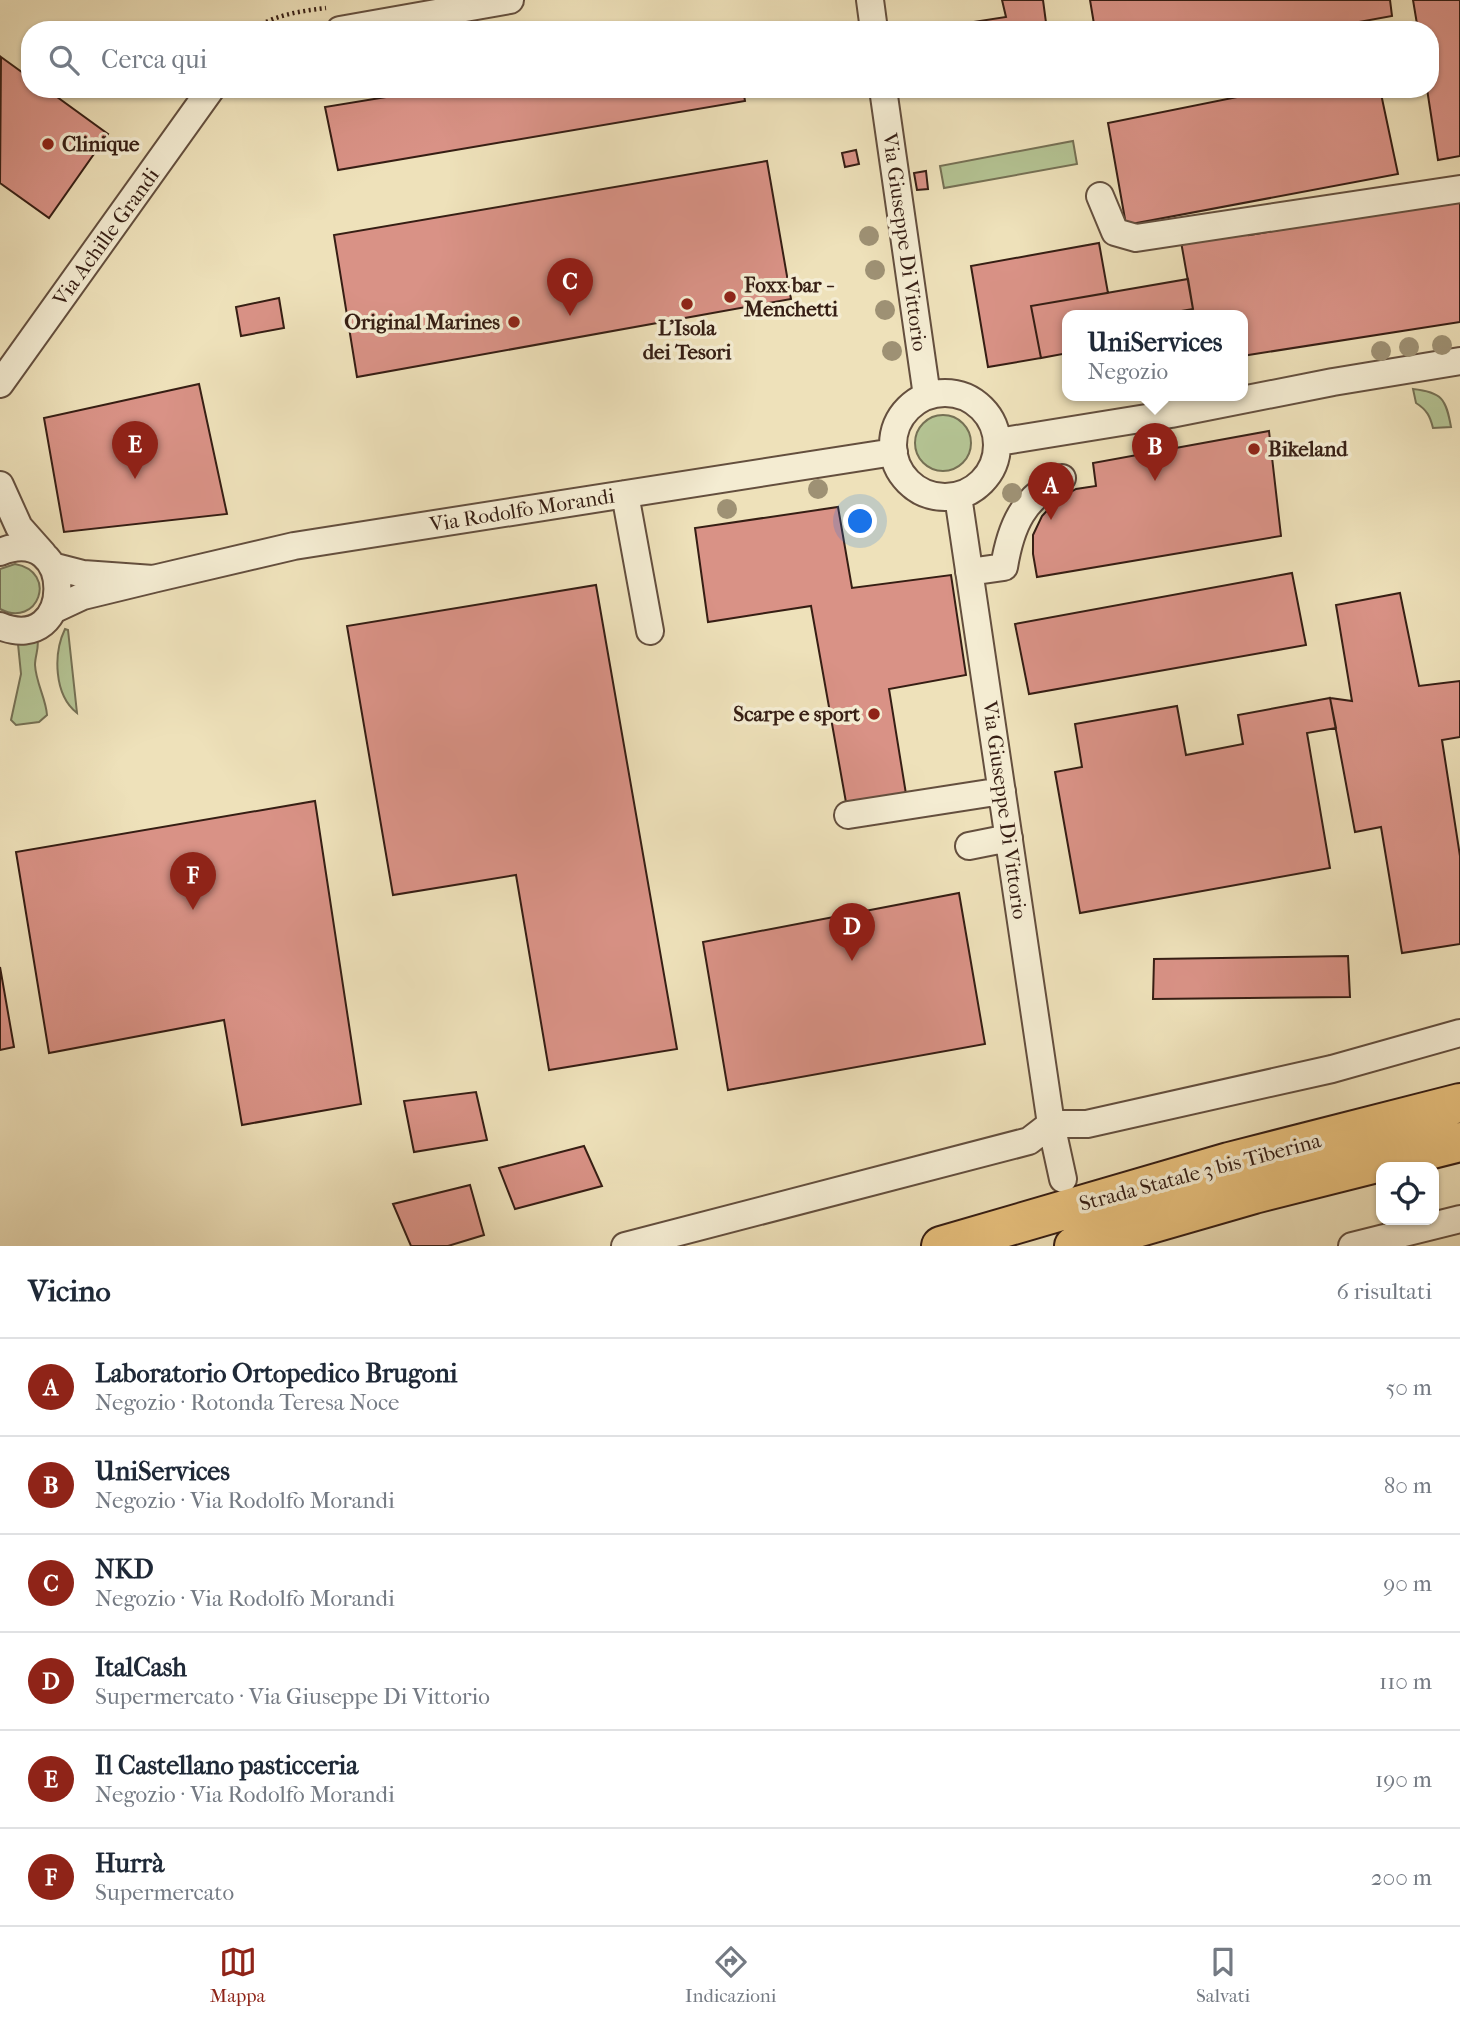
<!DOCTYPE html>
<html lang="it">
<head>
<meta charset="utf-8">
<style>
  body { margin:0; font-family:"IM FELL French Canon",serif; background:#f2f2f3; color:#1f2937 }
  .controls { position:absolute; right:21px; bottom:21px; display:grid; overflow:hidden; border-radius:14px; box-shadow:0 2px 5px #0004 }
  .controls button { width:63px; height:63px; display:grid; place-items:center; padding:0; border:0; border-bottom:2px solid #e0e1e3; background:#fff; color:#1f2937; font:35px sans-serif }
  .you { position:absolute; left:861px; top:522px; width:24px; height:24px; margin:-18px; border:5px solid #fff; border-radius:50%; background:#1a73e8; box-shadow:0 0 0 10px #1a73e833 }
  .badge { display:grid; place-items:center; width:46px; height:46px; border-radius:50%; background:#8f2418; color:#fff; font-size:23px; font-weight:700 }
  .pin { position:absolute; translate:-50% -58px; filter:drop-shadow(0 2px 4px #0008) }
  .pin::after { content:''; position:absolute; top:37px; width:24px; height:21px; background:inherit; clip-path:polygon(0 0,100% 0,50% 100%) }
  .popup { position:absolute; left:1062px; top:310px; width:186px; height:91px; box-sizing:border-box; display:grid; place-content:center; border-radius:14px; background:#fff; filter:drop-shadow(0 2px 5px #0005); font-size:23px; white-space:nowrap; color:#747a83 }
  .popup b { font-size:26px; color:#1f2937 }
  .popup::after { content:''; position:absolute; left:50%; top:100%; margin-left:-14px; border:14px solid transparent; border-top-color:#fff }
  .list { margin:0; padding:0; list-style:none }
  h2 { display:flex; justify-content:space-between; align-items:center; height:91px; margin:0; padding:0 28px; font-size:30px }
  h2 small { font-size:23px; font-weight:400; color:#747a83 }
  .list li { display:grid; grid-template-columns:46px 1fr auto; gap:21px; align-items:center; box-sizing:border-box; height:98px; padding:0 28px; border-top:2px solid #e0e1e3 }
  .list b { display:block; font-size:26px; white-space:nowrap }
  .list p { margin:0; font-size:23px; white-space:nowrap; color:#747a83 }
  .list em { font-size:23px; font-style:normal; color:#747a83 }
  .icon { flex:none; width:38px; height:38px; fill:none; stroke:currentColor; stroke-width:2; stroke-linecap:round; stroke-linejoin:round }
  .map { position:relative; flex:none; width:1460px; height:1246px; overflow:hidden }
  .search { position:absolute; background:#fff; box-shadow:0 2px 5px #0004; left:21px; right:21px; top:21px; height:77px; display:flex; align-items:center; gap:18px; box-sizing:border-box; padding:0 24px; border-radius:28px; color:#747a83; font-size:26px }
  .sheet { height:679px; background:#fff }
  nav { display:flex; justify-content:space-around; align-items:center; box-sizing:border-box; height:98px; border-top:2px solid #e0e1e3; background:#fff; font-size:19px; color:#747a83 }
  nav a { display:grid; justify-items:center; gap:4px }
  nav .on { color:#8f2418 }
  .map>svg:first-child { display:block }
  .green { fill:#b4c393; stroke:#757054; stroke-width:2 }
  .building { fill:#d99286; stroke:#361e14; stroke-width:2 }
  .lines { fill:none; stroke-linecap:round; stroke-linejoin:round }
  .minor-casing { stroke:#644f3e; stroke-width:30 }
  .highway-casing { stroke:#361e14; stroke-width:42 }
  .path { stroke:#361e14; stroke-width:4.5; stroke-dasharray:2 3.5; stroke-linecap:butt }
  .minor { stroke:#f4ecd2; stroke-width:26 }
  .highway { stroke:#e7c07d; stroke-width:38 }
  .tree { fill:#9e9174 }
  .poi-dot { fill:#8f2418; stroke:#f4ecd2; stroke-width:2.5 }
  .labels { text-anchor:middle; stroke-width:7; stroke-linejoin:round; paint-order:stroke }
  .poi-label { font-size:21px; font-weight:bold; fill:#361e14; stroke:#f4ecd2; text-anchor:start }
  .street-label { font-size:21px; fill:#361e14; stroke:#f4ecd2 }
</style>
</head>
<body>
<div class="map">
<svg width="1460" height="1246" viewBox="0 0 1460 1246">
  <rect width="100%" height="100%" fill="#eee1ba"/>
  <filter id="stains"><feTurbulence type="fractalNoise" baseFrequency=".00286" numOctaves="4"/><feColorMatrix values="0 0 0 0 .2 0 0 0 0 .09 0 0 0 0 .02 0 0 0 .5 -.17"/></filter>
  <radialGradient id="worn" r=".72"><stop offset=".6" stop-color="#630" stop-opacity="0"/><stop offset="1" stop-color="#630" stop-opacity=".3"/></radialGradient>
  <!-- green -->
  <path class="green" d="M1073,141L1077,164L944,188L940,166Z
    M1413,389C1442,392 1446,399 1451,427L1433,428C1430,416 1427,410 1416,403Z
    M915 443a28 28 0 1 1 56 0a28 28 0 1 1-56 0Z
    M15,564C59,572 38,629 0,609V569Z
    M65,629L68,630L77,713C54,695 53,654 65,629Z
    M37,638C40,646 35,655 35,665C36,683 46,699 47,715L39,722L16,725L11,720L21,674L18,644L21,641Z"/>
  <!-- building -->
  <path class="building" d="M1002,0H1043L1047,30H922L1006,17Z
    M1090,0H1390L1392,16L1315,30H1095Z
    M1413,0H1460V156L1438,160L1427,89H1430V30H1418Z
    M1,57L30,78V89H46L108,134L49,218L0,183Z
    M435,89H743L745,101L338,170L325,107Z
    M1277,89H1380L1398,174L1126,225L1108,123Z
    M856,150L859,164L845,167L842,153Z
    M767,161L791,299L357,377L334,235Z
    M926,171L928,189L917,190L914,173Z
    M1460,200V322L1242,356V315H1194L1180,236L1247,225L1249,235Z
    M1099,243L1108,293L1031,306L1041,358L988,367L971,266Z
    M1188,279L1193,309L1158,315H1068V353L1041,358L1031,306Z
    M279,298L284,328L241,336L236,307Z
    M199,384L227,514L64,532L44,418Z
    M1269,431L1281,536L1037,577L1033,554V535L1042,516L1056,501L1076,489L1096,486L1093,463Z
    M838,507L852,588L951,575L966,675L889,689L906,794L847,808L811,606L708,622L695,528Z
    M1292,573L1306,645L1029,694L1015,624Z
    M596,585L677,1049L549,1070L516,875L393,895L347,626Z
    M1400,593L1419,686L1460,681V737L1442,740L1460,856V944L1402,953L1381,827L1355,832L1330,698L1352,701L1336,605Z
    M1330,698L1336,728L1307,733L1330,868L1080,913L1055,772L1082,767L1075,724L1177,706L1186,755L1243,744L1238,715Z
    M315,801L361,1104L242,1125L224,1020L49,1053L16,852Z
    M959,893L985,1044L728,1090L703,942Z
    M1348,956L1350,997L1153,999L1154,959Z
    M0,967L14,1047L0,1050Z
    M476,1092L487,1140L414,1152L404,1101Z
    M584,1146L602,1186L515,1209L499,1168Z
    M470,1185L484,1235L448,1246H411L393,1204Z"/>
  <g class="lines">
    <!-- minor casing -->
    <g class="minor-casing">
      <path id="minor" d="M870,0L874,30
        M340,30L510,0
        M883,89L927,396
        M1100,196L1115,232L1136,238L1460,189
        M0,384L211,89
        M893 445a52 52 0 1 1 104 0a52 52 0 1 1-104 0Z
        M998,442L1171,414L1333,382L1460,361
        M0,485L19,527L43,554
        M625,494L650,631
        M958,496L1051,1124L1063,1179
        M0,552C77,521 76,657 0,626
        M52,566L83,574L153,579L83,596L53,610
        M969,572L1004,567C1011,525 1023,498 1062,478
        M153,579L294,546L894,452
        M848,815L1002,791
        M969,846L1009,838
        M625,1246L1029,1141L1051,1124H1087L1332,1069L1460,1033
        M1352,1246L1460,1219"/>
    </g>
    <!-- highway casing -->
    <g class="highway-casing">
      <path id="highway" d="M941,1246L1229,1162L1460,1103
        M1074,1246L1254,1194L1460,1142"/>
    </g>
    <!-- path -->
    <path class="path" d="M252,30C273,15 301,11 326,8"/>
    <!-- minor -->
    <use href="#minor" class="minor"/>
    <!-- highway -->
    <use href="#highway" class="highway"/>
  </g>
  <!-- trees -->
  <g class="tree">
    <circle cx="869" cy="236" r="10"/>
    <circle cx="875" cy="270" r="10"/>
    <circle cx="885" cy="310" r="10"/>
    <circle cx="1442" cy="345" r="10"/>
    <circle cx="1409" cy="347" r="10"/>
    <circle cx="892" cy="351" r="10"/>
    <circle cx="1381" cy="351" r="10"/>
    <circle cx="818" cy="489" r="10"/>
    <circle cx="1012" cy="493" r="10"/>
    <circle cx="727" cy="509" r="10"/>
  </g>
  <!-- markers -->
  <g class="poi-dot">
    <circle cx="48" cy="144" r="7"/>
    <circle cx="730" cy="297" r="7"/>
    <circle cx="687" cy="304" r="7"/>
    <circle cx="514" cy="322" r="7"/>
    <circle cx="1254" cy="449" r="7"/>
    <circle cx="874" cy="714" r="7"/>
  </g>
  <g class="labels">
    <!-- poi labels -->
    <g class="poi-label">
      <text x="62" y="151">Clinique</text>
      <text x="744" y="292">Foxx bar -<tspan x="744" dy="24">Menchetti</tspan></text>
      <text x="500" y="329" text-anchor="end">Original Marines</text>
      <text x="687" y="335" text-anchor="middle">L'Isola<tspan x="687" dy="24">dei Tesori</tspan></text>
      <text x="1268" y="456">Bikeland</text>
      <text x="860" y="721" text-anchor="end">Scarpe e sport</text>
    </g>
    <!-- street labels -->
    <g class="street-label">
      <text transform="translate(106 237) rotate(-54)" y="7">Via Achille Grandi</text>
      <text transform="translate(905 242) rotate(82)" y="7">Via Giuseppe Di Vittorio</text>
      <text transform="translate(522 510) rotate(-9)" y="7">Via Rodolfo Morandi</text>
      <text transform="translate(1005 810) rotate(82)" y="7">Via Giuseppe Di Vittorio</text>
      <text transform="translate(1200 1172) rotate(-15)" y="7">Strada Statale 3 bis Tiberina</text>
    </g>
  </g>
  <rect width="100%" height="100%" filter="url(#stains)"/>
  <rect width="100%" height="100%" fill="url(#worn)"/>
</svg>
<div class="controls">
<button><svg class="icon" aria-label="locate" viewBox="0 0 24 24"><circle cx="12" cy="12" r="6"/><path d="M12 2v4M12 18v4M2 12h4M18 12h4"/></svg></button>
</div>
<div class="you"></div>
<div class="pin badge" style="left:1051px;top:520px">A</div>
<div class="pin badge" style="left:1155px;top:481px">B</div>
<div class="popup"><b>UniServices</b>Negozio</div>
<div class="pin badge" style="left:570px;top:316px">C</div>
<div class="pin badge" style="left:852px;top:961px">D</div>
<div class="pin badge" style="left:135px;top:479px">E</div>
<div class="pin badge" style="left:193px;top:910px">F</div>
<div class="search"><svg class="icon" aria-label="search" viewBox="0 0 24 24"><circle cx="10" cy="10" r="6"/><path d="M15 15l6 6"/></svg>Cerca qui</div>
</div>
<section class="sheet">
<h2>Vicino<small>6 risultati</small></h2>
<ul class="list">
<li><span class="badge">A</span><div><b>Laboratorio Ortopedico Brugoni</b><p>Negozio · Rotonda Teresa Noce</p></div><em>50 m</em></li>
<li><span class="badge">B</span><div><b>UniServices</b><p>Negozio · Via Rodolfo Morandi</p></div><em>80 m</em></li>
<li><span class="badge">C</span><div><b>NKD</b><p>Negozio · Via Rodolfo Morandi</p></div><em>90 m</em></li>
<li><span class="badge">D</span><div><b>ItalCash</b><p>Supermercato · Via Giuseppe Di Vittorio</p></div><em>110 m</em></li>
<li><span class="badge">E</span><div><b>Il Castellano pasticceria</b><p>Negozio · Via Rodolfo Morandi</p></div><em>190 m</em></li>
<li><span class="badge">F</span><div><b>Hurrà</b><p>Supermercato</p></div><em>200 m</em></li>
</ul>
</section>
<nav>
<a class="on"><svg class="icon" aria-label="map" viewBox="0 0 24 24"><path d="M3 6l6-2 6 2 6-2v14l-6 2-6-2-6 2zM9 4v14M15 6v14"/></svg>Mappa</a>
<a><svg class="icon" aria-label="directions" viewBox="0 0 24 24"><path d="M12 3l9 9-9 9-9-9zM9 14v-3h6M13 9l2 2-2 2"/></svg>Indicazioni</a>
<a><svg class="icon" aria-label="saved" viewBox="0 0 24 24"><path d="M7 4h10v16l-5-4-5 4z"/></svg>Salvati</a>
</nav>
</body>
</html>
